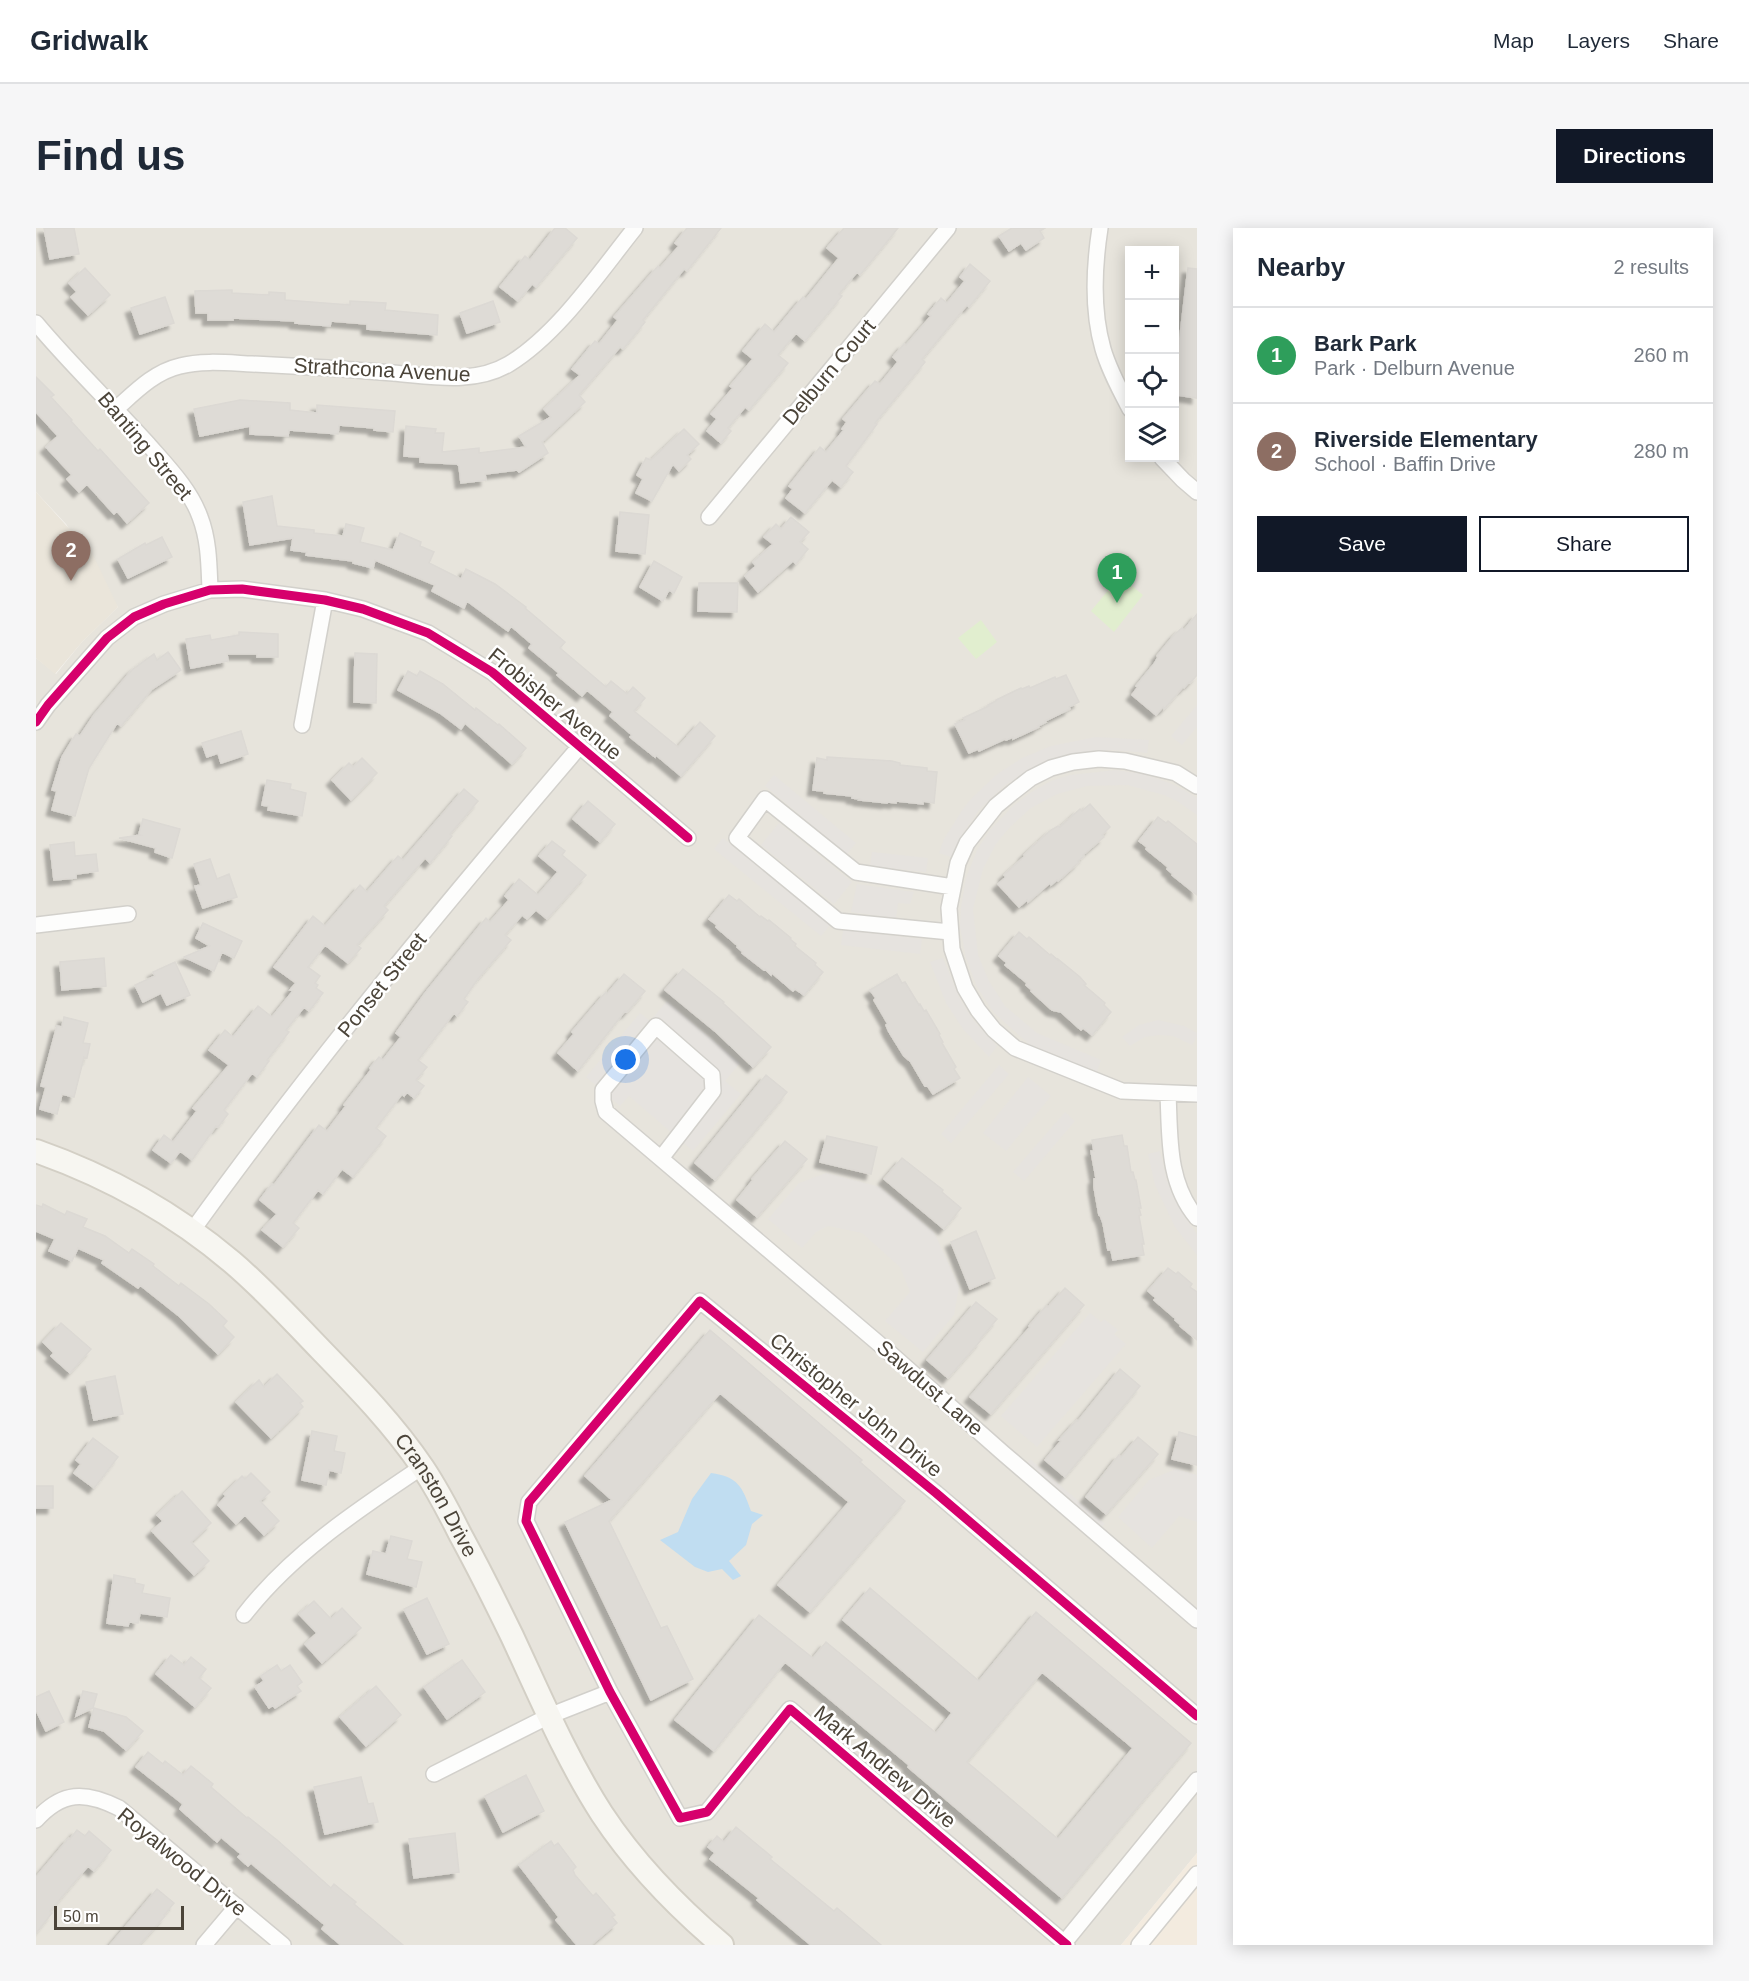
<!DOCTYPE html>
<html lang="en">
<head>
<meta charset="utf-8">
<style>
  body { margin:0; font-family:Helvetica,sans-serif; background:#f6f6f7; color:#1f2937 }
  .controls { position:absolute; right:18px; top:18px; display:grid; overflow:hidden; border-radius:0px; box-shadow:0 3px 15px #0003 }
  .controls button { width:54px; height:54px; display:grid; place-items:center; padding:0; border:0; border-bottom:2px solid #e0e1e3; background:#fff; color:#1f2937; font:30px sans-serif }
  .scale { position:absolute; left:18px; bottom:15px; width:130px; box-sizing:border-box; padding-left:6px; border:3px solid #4b4439; border-top:0; font-size:16px; line-height:21px; white-space:nowrap; color:#4b4439; -webkit-text-stroke:4px #fff; paint-order:stroke }
  .you { position:absolute; left:590px; top:832px; width:21px; height:21px; margin:-15px; border:4px solid #fff; border-radius:50%; background:#1a73e8; box-shadow:0 0 0 9px #1a73e833 }
  .badge { display:grid; place-items:center; width:39px; height:39px; border-radius:50%; background:#111827; color:#fff; font-size:20px; font-weight:700 }
  .pin { position:absolute; translate:-50% -50px; filter:drop-shadow(0 2px 3px #0008) }
  .pin::after { content:''; position:absolute; top:32px; width:21px; height:18px; background:inherit; clip-path:polygon(0 0,100% 0,50% 100%) }
  .list { margin:0; padding:0; list-style:none }
  h2 { display:flex; justify-content:space-between; align-items:center; height:78px; margin:0; padding:0 24px; font-size:26px }
  h2 small { font-size:20px; font-weight:400; color:#747a83 }
  .list li { display:grid; grid-template-columns:39px 1fr auto; gap:18px; align-items:center; box-sizing:border-box; height:96px; padding:0 24px; border-top:2px solid #e0e1e3 }
  .list b { display:block; font-size:22px; white-space:nowrap }
  .list p { margin:0; font-size:20px; white-space:nowrap; color:#747a83 }
  .list em { font-size:20px; font-style:normal; color:#747a83 }
  .actions { display:flex; gap:12px; padding:18px 24px }
  .actions a { flex:1; padding:14px 0; border:2px solid #111827; border-radius:0px; text-align:center; font-size:21px; color:#111827 }
  .actions .main { background:#111827; color:#fff }
  .icon { flex:none; width:33px; height:33px; fill:none; stroke:currentColor; stroke-width:2; stroke-linecap:round; stroke-linejoin:round }
  .map { position:relative; flex:none; width:1161px; height:1717px; overflow:hidden; border-radius:0px }
  header { display:flex; align-items:center; gap:36px; box-sizing:border-box; height:84px; padding:0 30px; background:#fff; border-bottom:2px solid #e0e1e3 }
  header strong { font-size:28px }
  nav { display:flex; gap:33px; margin-inline-start:auto; font-size:21px }
  .intro { display:flex; align-items:center; justify-content:space-between; box-sizing:border-box; height:144px; padding:0 36px }
  h1 { margin:0; font-size:42px }
  .button { padding:15px 27px; border-radius:0px; background:#111827; color:#fff; font-size:21px; font-weight:700 }
  main { display:flex; gap:36px; padding:0 36px }
  aside { flex:1; background:#fff; border-radius:0px; box-shadow:0 3px 15px #0003 }
  .map>svg:first-child { display:block }
  .residential { fill:#e7e4dc; fill-rule:evenodd }
  .commercial { fill:#f3ebdf }
  .education { fill:#eae5da }
  .green { fill:#e1eecf }
  .parking { fill:#e6e3df }
  .water { fill:#c0ddf1 }
  .building { fill:#dedbd6; stroke:#dcd9d4; stroke-width:1.5; fill-rule:evenodd; filter:url(#shadow) }
  .lines { fill:none; stroke-linecap:round; stroke-linejoin:round }
  .street-casing { stroke:#d2d0cb; stroke-width:18 }
  .secondary-casing { stroke:#d3cfc5; stroke-width:26 }
  .street { stroke:#fdfdfc; stroke-width:15 }
  .secondary { stroke:#f7f6f1; stroke-width:22 }
  .cycleway-casing { stroke:#fff; stroke-width:13 }
  .cycleway { stroke:#d6006c; stroke-width:9 }
  .labels { text-anchor:middle; stroke-width:5; stroke-linejoin:round; paint-order:stroke }
  .street-label { font-size:21px; fill:#4b4439; stroke:#fff }
</style>
</head>
<body>
<header>
<strong>Gridwalk</strong>
<nav><a>Map</a><a>Layers</a><a>Share</a></nav>
</header>
<div class="intro"><h1>Find us</h1><a class="button">Directions</a></div>
<main>
<div class="map">
<svg width="1161" height="1717" viewBox="0 0 1161 1717">
  <defs>
    <filter id="shadow"><feDropShadow dx="-5.5" dy="5.5" stdDeviation="1.5" flood-color="#0004"/></filter>
  </defs>
  <rect width="100%" height="100%" fill="#f4f2ee"/>
  <!-- residential -->
  <path class="residential" d="M0,0H1161V1625L1085,1717H0V430L20,446L46,414L82,379L30,296L0,264ZM1094,22H1138V230H1094Z"/>
  <!-- commercial -->
  <path class="commercial" d="M1161,1625V1717H1085Z"/>
  <!-- education -->
  <path class="education" d="M0,264L57,327L82,379L46,414L19,446L0,430Z"/>
  <!-- green -->
  <path class="green" d="M1084,348L1107,367L1078,404L1055,383Z
    M945,392L961,414L940,431L922,410Z"/>
  <!-- parking -->
  <path class="parking" d="M1161,477V499L1146,517L1135,508Z
    M1060,509L1113,512L1111,525L1076,522L1033,527L993,542L968,558L944,581L927,605L915,629L903,625L908,611L925,584L934,572L960,547L986,530L1015,518Z
    M1079,542L1107,546L1134,555L1148,562L1161,570V587L1141,573L1128,567L1091,557L1051,558L1021,566L995,580L974,599L960,616L947,641L937,681L942,727L953,753L969,778L1001,805L1065,832L1061,844L1008,824L994,817L958,785L941,759L930,730L924,699L925,679L930,650L941,622L954,602L976,579L994,565L1015,553L1034,547Z
    M738,547L820,615L811,626L729,558Z
    M743,595L816,654L798,676L725,617Z
    M687,610L794,697L785,708L678,621Z
    M836,624L892,630L890,644L834,638Z
    M821,656L878,664L874,676L862,675L860,690L815,684Z
    M807,702L886,711L884,726L805,717Z
    M907,730L923,769L930,781L938,793L961,818L953,829L927,801L910,775L894,734Z
    M631,773L704,835L689,853L705,866L657,923L593,868L584,878L550,849L604,785L614,793Z
    M1122,792L1148,798L1161,805V809L1156,817L1137,808L1122,807L1109,809L1094,818L1086,809L1103,797Z
    M963,837L973,846L915,915L905,906Z
    M992,849L1015,868L970,923L947,905Z
    M1029,884L1039,893L988,953L977,944Z
    M1124,923L1131,953L1150,991L1161,1006V1027L1139,999L1119,957L1112,926Z
    M790,945L844,959L898,1004L923,1059L918,1087L887,1124L849,1093L874,1064L864,1039L826,1005L792,998L780,1004L766,1020L732,991L763,955Z
    M1054,1085L1065,1094L1068,1091L1082,1102L1078,1106L1090,1116L1001,1219L965,1188Z
    M994,1231L1069,1296L1064,1300L990,1236Z
    M1140,1241L1161,1247V1294L1143,1288L1116,1320L1082,1289L1113,1252Z"/>
  <!-- water -->
  <path class="water" d="M675,1245C702,1249 706,1258 715,1283L727,1287L716,1296L710,1317L693,1333L705,1348L697,1352L686,1341L672,1344L659,1339L624,1312L642,1304L656,1271Z"/>
  <!-- building -->
  <path class="building" d="M8,0H38L43,26L14,31Z
    M519,0H529L541,10L500,59L496,56L482,73L464,59L489,28L494,32Z
    M651,0H685L651,43L648,41L607,92L609,94L587,121L584,119L543,167L549,174L506,214L512,225L483,244L481,242L449,246L450,252L425,255L423,238L421,236L384,234V229L368,228L370,198L400,201L399,205H408L406,224L443,220V225L490,219L483,208L515,189L508,181L544,147L536,141L559,113L563,116L582,92L578,89L622,38L624,40L643,18L639,15Z
    M808,0H862L824,47L821,44L803,66L806,68L769,113L760,105L742,127L752,135L713,182L709,179L692,200L695,203L685,215L671,203L681,191L675,186L697,160L694,158L717,131L707,123L729,96L738,104L767,69L770,71L803,30L791,20Z
    M976,0H1009L1004,3L1008,10L990,22L985,15L973,23L963,8Z
    M934,36L954,53L933,79L931,77L886,131L889,134L839,195L841,196L810,238L817,244L805,259L796,252L769,285L750,270L757,261L753,258L784,219L790,224L808,202L806,201L811,194L807,191L839,153L844,156L862,134L857,129L868,116L870,117L895,88L892,86L905,70L911,75L929,53L924,49Z
    M49,40L74,67L52,87L35,69L41,64L33,55Z
    M1152,40L1161,41V170L1142,167V163L1138,162V133L1140,125H1142Z
    M196,62V65L233,67V64L249,65V72L314,77V73L350,75L349,82L402,87L401,107L331,101V96L295,93L294,98L259,95V93L197,90V92H172V85H160L159,63Z
    M129,69L138,95L104,106L95,80Z
    M457,73L464,94L431,105L424,85Z
    M0,149L18,167L15,169L36,192L35,193L62,223L64,221L113,275L91,295L81,283L78,286L51,256L43,264L31,251L36,247L10,219L22,208L0,184Z
    M204,172L254,175V182L281,185V177L359,183L357,204L338,202V200L303,197L302,206L253,202L252,208L214,206V198L164,208L158,181Z
    M648,201L663,216L651,227L655,231L643,243L637,236L616,273L600,265L607,251L601,247L610,230L615,232Z
    M236,268L241,298L278,302V305L307,308L310,296L328,300L324,314L357,322L364,305L385,314L384,318L398,324L393,335L425,351L430,341L459,356L490,379L489,380L529,414L524,420L570,459L575,453L591,466L597,459L609,470L598,483L642,519L664,494L679,508L645,548L620,527L619,529L594,509L596,507L574,488L577,484L551,462L546,468L521,447L523,445L493,420L496,416L475,398L472,403L431,373L428,380L396,363L399,357L339,332L337,340L317,335V333L270,327L271,324L255,322L257,310L214,317L207,274Z
    M584,284L613,287L609,326L580,323Z
    M755,289L773,304L764,314L772,321L760,336L757,333L722,364L709,348L720,338L717,334L737,316L728,309L740,296L745,301Z
    M126,309L136,329L92,350L82,331L109,315L110,317Z
    M618,333L646,349L638,365L633,362L627,373L604,359Z
    M663,355H702L701,384L662,383Z
    M1161,386V447L1154,455L1153,454L1148,460L1147,459L1128,481L1127,479L1120,487L1096,467L1102,459L1100,458L1118,436L1122,429L1121,428L1139,406L1146,400L1148,402Z
    M203,404L242,406V429H221V426H191L192,433L155,440L150,411L174,407L175,412L203,407Z
    M132,424L145,442L116,461L85,498L81,495L53,540L39,588L16,582L21,563L16,562L26,529L40,506L44,508L58,487L96,442L118,426L121,432Z
    M319,425L341,426L340,475L318,474Z
    M372,443L381,448L384,443L407,456L439,482L440,480L462,497L463,496L490,520L476,536L429,495L425,501L404,485L362,462Z
    M1030,447L1043,474L1033,479L1034,481L1009,493L1010,494L1002,498L1003,499L977,511V509L970,512L969,511L943,523L942,521L933,525L919,496L929,492L927,490L953,478L952,477L960,473V472L985,460L986,461L993,458L994,460L1019,449L1020,451Z
    M205,503L212,526L185,535L182,525L171,529L166,515Z
    M791,529L856,533L864,535V537L891,540V543L901,544L898,575L887,573V576L860,573V575L852,574L851,575L823,572L824,571L816,570V568L788,565V563L777,562L781,530L791,532Z
    M326,530L341,545L315,572L296,552L313,535L317,539Z
    M231,552L255,556L254,561L270,565L266,588L232,582L233,578L226,577Z
    M428,561L442,573L414,606L416,608L394,635L389,630L348,678L352,682L321,717L325,720L312,735L289,717L272,739L284,748L279,755L282,757L280,760L287,765L273,783L268,779L250,802L253,804L231,832L233,833L221,849L216,845L188,882L192,886L182,899L180,898L156,932L144,923L135,935L117,922L128,907L137,914L161,883L157,880L193,837L173,822L189,802L197,809L222,778L236,789L257,763L254,762L260,755L238,739L277,688L289,698L324,657L331,664L362,628L367,632Z
    M552,573L579,596L564,614L537,591Z
    M1054,576L1074,599L1066,607L1068,609L1047,627L1048,628L1042,633L1043,634L1022,653L1021,652L1015,657L1014,655L992,674L991,672L983,679L962,656L970,649L968,647L989,628L988,627L994,621L1015,602L1022,598L1024,599L1044,581L1046,583Z
    M1122,589L1130,595L1132,593L1161,616V667L1136,647L1137,646L1131,641L1132,639L1110,621L1111,619L1103,613Z
    M107,591L144,601L136,630L119,624L120,620L83,610L105,607L103,606Z
    M516,613L529,623L526,627L550,647L511,691L500,682L491,691L486,687L469,707L475,712L441,752L428,771L432,774L421,788L418,785L382,832L391,839L380,852L388,858L378,870L371,864L368,868L366,866L340,900L350,908L317,949L306,941L287,966L282,962L257,995L263,1000L247,1019L226,1002L241,986L224,972L236,956L238,957L283,897L291,903L310,878L308,877L335,842L334,840L343,829L347,832L365,809L360,805L390,764L450,690L454,694L473,672L469,668L483,651L502,667L522,644L503,628Z
    M38,614L39,628L60,626L62,643L40,646V650L18,652L14,617Z
    M174,631L181,651L193,646L201,669L167,680L159,658L165,657L158,636Z
    M693,667L701,673L703,671L724,689L725,688L732,693L733,692L755,710L754,711L760,716L759,718L780,735L779,737L787,744L768,767L759,761L757,763L736,745L735,747L729,741L728,742L706,725L707,724L701,719L702,718L680,699L681,697L673,691Z
    M167,695L206,713L198,730L186,724L178,743L148,729L174,718L160,710Z
    M983,704L991,711L993,709L1014,727L1015,726L1022,732V731L1044,749L1050,756L1048,757L1069,775L1068,777L1075,784L1056,807L1047,800L1045,802L1025,784L1016,782L995,763L996,762L990,757L991,755L969,737L971,735L963,728Z
    M68,730L70,758L26,762L24,734Z
    M139,734L154,767L131,777L125,765L107,774L99,757L119,748L117,744Z
    M647,741L688,774L687,775L735,819L717,839L680,804L629,762Z
    M588,746L609,763L591,784L589,783L542,843L522,825L538,806L536,804L570,764L571,766Z
    M861,746L866,755L869,754L883,777L884,776L888,783L890,782L904,806L903,807L907,814L906,815L920,839L918,841L924,850L897,866L891,857L889,858L875,834L868,828L853,804L850,797L852,796L838,772L840,770L834,762Z
    M28,789L52,795L47,815L54,816L51,830L48,829L38,869L26,866L21,886L4,881L10,859L5,858L21,798L26,799Z
    M730,847L751,864L679,952L659,935Z
    M1086,907L1088,918H1091L1095,944H1097L1099,952H1100L1105,980H1103L1105,987L1103,988L1108,1016H1106L1108,1027L1077,1032L1075,1022H1072L1067,995L1064,987H1063L1058,959V951L1060,950L1055,923H1058L1056,912Z
    M791,908L841,919L835,946L784,934Z
    M749,913L771,931L721,989L701,972L717,952L716,951Z
    M866,930L907,962L906,964L925,980L908,1001L848,951Z
    M7,976L29,987L31,983L51,991L47,999L69,1008L93,1025L96,1021L118,1036L117,1038L143,1058L145,1055L173,1076L191,1093L187,1098L198,1109L182,1126L143,1088L104,1057L102,1060L66,1035L68,1032L42,1020L36,1033L13,1023L19,1011L0,1003V977L6,979Z
    M940,1003L959,1050L934,1061L915,1014Z
    M1132,1040L1140,1046L1142,1044L1156,1056L1154,1059L1161,1064V1112L1144,1098L1145,1097L1139,1092L1140,1091L1118,1072L1120,1070L1112,1063Z
    M1029,1060L1048,1077L955,1186L934,1169L994,1099L993,1098L1010,1078L1012,1079Z
    M940,1074L961,1091L944,1111L945,1112L912,1150L891,1132Z
    M25,1095L55,1121L34,1145L15,1128L18,1125L7,1114Z
    M674,1102L826,1232L824,1234L869,1273L774,1384L742,1357L813,1274L684,1165L573,1293L625,1400L631,1398L657,1451L615,1472L529,1294L576,1272L549,1248Z
    M1084,1141L1104,1158L1029,1249L1009,1232L1025,1213L1023,1212L1041,1192L1042,1193Z
    M241,1146L267,1173L264,1175L267,1179L235,1210L200,1174L223,1152L228,1159Z
    M79,1148L87,1186L58,1192L50,1154Z
    M276,1203L301,1208L298,1223L309,1225L305,1245L293,1242L290,1257L266,1252Z
    M1143,1204L1161,1209V1237L1136,1231Z
    M1102,1209L1122,1226L1070,1286L1050,1269L1083,1227L1085,1229Z
    M57,1210L82,1229L58,1260L38,1245L45,1236L40,1232Z
    M215,1245L234,1264L224,1273L243,1293L228,1307L209,1287L200,1296L182,1277L190,1268L188,1266L206,1248L209,1251Z
    M0,1258H17V1280H0Z
    M146,1263L175,1295L155,1314L173,1333L158,1347L116,1303L127,1293L121,1287Z
    M355,1308L376,1313L371,1331L386,1334L380,1359L331,1346L337,1323L350,1326Z
    M78,1347L99,1351V1355L108,1357L106,1365L134,1370L131,1389L104,1385L102,1395L93,1394L92,1398L71,1395Z
    M834,1360L943,1453L1000,1384L1155,1515L1026,1670L872,1539L873,1537L749,1434L678,1523L639,1492L723,1387L777,1430L790,1414L900,1505L916,1485L807,1392ZM1006,1444L1097,1520L1022,1611L931,1534Z
    M391,1370L413,1416L391,1426L368,1381Z
    M278,1373L295,1391L306,1380L325,1400L286,1435L269,1416L281,1405L263,1386Z
    M135,1427L148,1437L155,1429L170,1441L163,1450L175,1460L159,1479L120,1446Z
    M426,1432L449,1464L411,1491L388,1459Z
    M241,1437L245,1443L254,1437L266,1454L261,1458L265,1463L239,1480L237,1477L233,1480L219,1459L228,1453L225,1448Z
    M340,1458L365,1487L330,1518L304,1489Z
    M13,1463L28,1494L10,1503L0,1482V1469Z
    M47,1463L61,1466L57,1480L40,1488Z
    M58,1480L90,1489L107,1503L90,1522L68,1503L53,1499Z
    M112,1524L127,1536L129,1533L147,1547L155,1538L177,1556L175,1559L211,1590L212,1589L241,1612L295,1660L298,1656L320,1674L318,1676L367,1717H305L286,1701L289,1697L215,1635L212,1638L202,1629L205,1626L185,1609L181,1614L144,1581L147,1576L100,1539Z
    M490,1547L508,1583L467,1604L449,1568Z
    M325,1549L332,1576L337,1575L342,1594L289,1606L278,1559Z
    M700,1599L736,1629L734,1631L798,1683L801,1680L845,1717H775L721,1672L723,1670L674,1631L679,1625L672,1619L681,1608L688,1614Z
    M41,1602L49,1608L53,1603L75,1622L58,1643L52,1638L14,1683L16,1685L0,1705V1649L33,1610L34,1611Z
    M419,1605L423,1644L378,1650L373,1611Z
    M515,1613L518,1618L522,1615L540,1639L537,1642L539,1647L557,1668L560,1665L579,1687L576,1689L581,1695L555,1717H541L520,1692L523,1689L483,1637Z
    M121,1661L138,1675L128,1687L129,1688L103,1717H74Z"/>
  <g class="lines">
    <!-- street casing -->
    <g class="street-casing">
      <path id="street" d="M1064,0C1058,39 1056,83 1067,121C1073,142 1084,162 1094,181
        M0,95C35,137 75,175 112,216C131,238 154,261 164,289C173,312 173,338 174,362
        M80,181C99,164 118,144 144,138C167,132 193,135 216,136C263,138 310,141 357,145C395,148 438,157 473,136C522,106 563,45 599,0
        M1126,230L1147,252L1161,264
        M673,289L912,0
        M0,494L12,477L71,410L98,389L128,376L174,362L206,361L289,372L327,381L392,405L456,444L652,610
        M266,497L289,372
        M1161,558L1140,545L1089,533L1063,531L1037,534L1015,540L995,550L977,564L960,578L931,615L922,635L913,680L916,721L929,760L942,782L958,802L979,820L1086,863L1161,866
        M0,697L92,686
        M914,704L802,693L701,610L729,571L820,644L917,659
        M1132,865C1134,909 1131,955 1161,990
        M626,929L677,863L676,847L620,798L567,862V873L570,884L855,1126L967,1225L1161,1392
        M156,1003C277,835 410,675 544,518
        M208,1387C256,1325 322,1282 386,1239
        M398,1546L513,1488L574,1464
        M0,1592C26,1563 49,1563 83,1580L247,1717
        M1028,1715L1161,1552
        M168,1717L201,1678
        M1031,1717L754,1481L671,1584L644,1590L574,1464L490,1293L493,1274L664,1073L900,1265L1161,1488
        M1103,1717L1161,1646"/>
    </g>
    <!-- secondary casing -->
    <g class="secondary-casing">
      <g id="secondary">
        <path id="s1" d="M0,923C71,948 138,985 196,1034C228,1061 256,1092 285,1122C321,1159 358,1197 387,1240C401,1261 413,1284 424,1306C442,1339 459,1373 476,1408C504,1468 530,1530 566,1586C599,1636 640,1678 686,1717"/>
      </g>
    </g>
    <!-- street -->
    <use href="#street" class="street"/>
    <!-- secondary -->
    <use href="#secondary" class="secondary"/>
    <!-- cycleway casing -->
    <g class="cycleway-casing">
      <path id="cycleway" d="M0,494L12,477L71,410L98,389L128,376L174,362L206,361L289,372L327,381L392,405L456,444L652,610
        M1031,1717L754,1481L671,1584L644,1590L574,1464L490,1293L493,1274L664,1073L900,1265L1161,1488"/>
    </g>
    <!-- cycleway -->
    <use href="#cycleway" class="cycleway"/>
  </g>
  <g class="labels">
    <!-- street labels -->
    <g class="street-label">
      <text transform="translate(346 142) rotate(3)" y="7">Strathcona Avenue</text>
      <text transform="translate(793 144) rotate(-50)" y="7">Delburn Court</text>
      <text transform="translate(109 218) rotate(50)" y="7">Banting Street</text>
      <text transform="translate(519 476) rotate(39)" y="7">Frobisher Avenue</text>
      <text transform="translate(346 757) rotate(-51)" y="7">Ponset Street</text>
      <text transform="translate(894 1160) rotate(41)" y="7">Sawdust Lane</text>
      <text transform="translate(820 1177) rotate(39)" y="7">Christopher John Drive</text>
      <text dy="7" stroke="none"><textPath href="#s1" startOffset="538">Cranston Drive</textPath></text>
      <text transform="translate(849 1539) rotate(40)" y="7">Mark Andrew Drive</text>
      <text transform="translate(146 1634) rotate(39)" y="7">Royalwood Drive</text>
    </g>
  </g>
</svg>
<div class="controls">
<button>+</button>
<button>−</button>
<button><svg class="icon" aria-label="locate" viewBox="0 0 24 24"><circle cx="12" cy="12" r="6"/><path d="M12 2v4M12 18v4M2 12h4M18 12h4"/></svg></button>
<button><svg class="icon" aria-label="layers" viewBox="0 0 24 24"><path d="M12 4l9 5-9 5-9-5zM3 14l9 5 9-5"/></svg></button>
</div>
<div class="scale">50 m</div>
<div class="you"></div>
<div class="pin badge" style="left:1081px;top:375px;background:#2e9e5b">1</div>
<div class="pin badge" style="left:35px;top:353px;background:#8d6e63">2</div>
</div>
<aside>
<h2>Nearby<small>2 results</small></h2>
<ul class="list">
<li><span class="badge" style="background:#2e9e5b">1</span><div><b>Bark Park</b><p>Park · Delburn Avenue</p></div><em>260 m</em></li>
<li><span class="badge" style="background:#8d6e63">2</span><div><b>Riverside Elementary</b><p>School · Baffin Drive</p></div><em>280 m</em></li>
</ul>
<div class="actions"><a class="main">Save</a><a>Share</a></div>
</aside>
</main>
</body>
</html>
